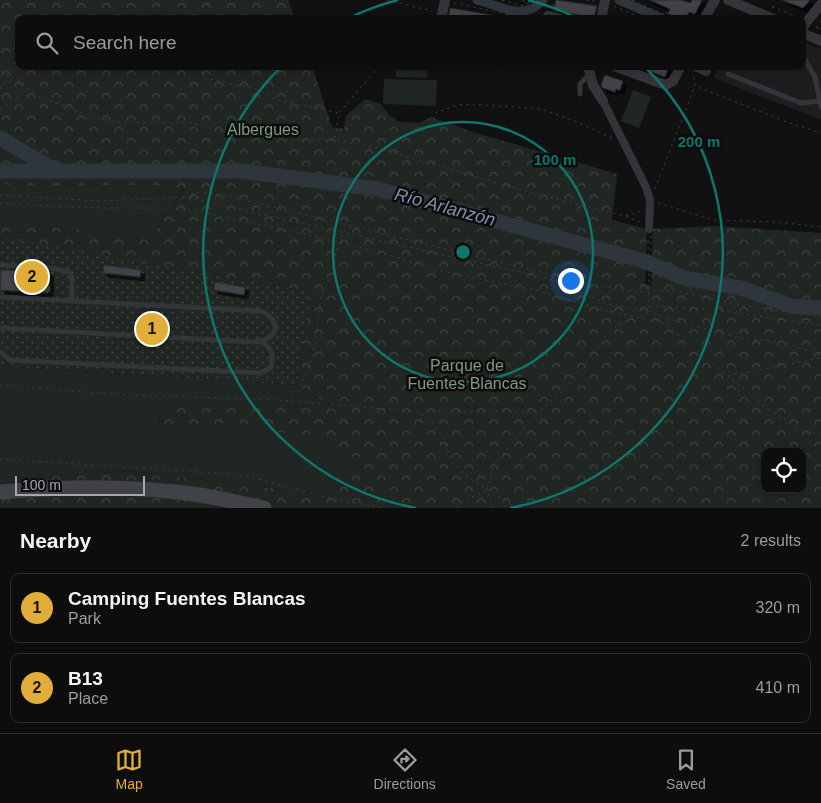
<!DOCTYPE html>
<html lang="en">
<head>
<meta charset="utf-8">
<style>
  body { margin:0; font-family:Helvetica,sans-serif; background:#1b1b1c; color:#f1f3f6 }
  .controls { position:absolute; right:15px; bottom:15px; display:grid; overflow:hidden; border-radius:10px; box-shadow:0 2px 12px #0003 }
  .controls button { width:45px; height:45px; display:grid; place-items:center; padding:0; border:0; border-bottom:1px solid #2d2d2e; background:#0d0d0e; color:#f1f3f6; font:25px sans-serif }
  .scale { position:absolute; left:15px; bottom:12px; width:130px; box-sizing:border-box; padding-left:5px; border:2px solid #a3a7b2; border-top:0; font-size:14px; line-height:18px; white-space:nowrap; color:#a3a7b2; -webkit-text-stroke:4px #0c0c0d; paint-order:stroke }
  .you { position:absolute; left:570px; top:280px; width:18px; height:18px; margin:-12px; border:4px solid #fff; border-radius:50%; background:#1a73e8; box-shadow:0 0 0 8px #1a73e833 }
  .badge { display:grid; place-items:center; width:32px; height:32px; border-radius:50%; background:#e1ae3a; color:#111; font-size:16px; font-weight:700 }
  .pin { position:absolute; translate:-50% -50%; border:2px solid #fff; box-shadow:0 1px 5px #0006 }
  .list { margin:0; padding:0; list-style:none }
  h2 { display:flex; justify-content:space-between; align-items:center; height:65px; margin:0; padding:0 20px; font-size:21px }
  h2 small { font-size:16px; font-weight:400; color:#9a9c9e }
  .list li { display:grid; grid-template-columns:32px 1fr auto; gap:15px; align-items:center; box-sizing:border-box; height:70px; margin:0 10px 10px; padding:0 10px; border:1px solid #2d2d2e; border-radius:10px }
  .list b { display:block; font-size:19px; white-space:nowrap }
  .list p { margin:0; font-size:16px; white-space:nowrap; color:#9a9c9e }
  .list em { font-size:16px; font-style:normal; color:#9a9c9e }
  .icon { flex:none; width:28px; height:28px; fill:none; stroke:currentColor; stroke-width:2; stroke-linecap:round; stroke-linejoin:round }
  .map { position:relative; flex:none; width:821px; height:508px; overflow:hidden }
  .search { position:absolute; background:#0d0d0e; box-shadow:0 2px 12px #0003; left:15px; right:15px; top:15px; height:55px; display:flex; align-items:center; gap:12px; box-sizing:border-box; padding:0 18px; border-radius:10px; color:#9a9c9e; font-size:19px }
  .sheet { height:225px; background:#0d0d0e }
  nav { display:flex; justify-content:space-around; align-items:center; box-sizing:border-box; height:70px; border-top:1px solid #2d2d2e; background:#0d0d0e; font-size:14px; color:#9a9c9e }
  nav a { display:grid; justify-items:center; gap:2px }
  nav .on { color:#e1ae3a }
  .map>svg:first-child { display:block }
  .built { fill:#1d1d1f }
  .grass { fill:#202621 }
  .forest { fill:url(#forest-crowns); fill-rule:evenodd }
  .park { fill:url(#park-dots) }
  .lines { fill:none; stroke-linecap:round; stroke-linejoin:round }
  .canal { stroke:#2e353c; stroke-width:9 }
  .river { stroke:#2e353c; stroke-width:15 }
  .building { fill:#424348; stroke:#2b2b2e; filter:url(#shadow) }
  .path { stroke:#3a3c40; stroke-width:1; stroke-dasharray:2.5 4; stroke-linecap:butt }
  .service { stroke:#343539; stroke-width:5 }
  .pedestrian { stroke:#343539; stroke-width:8 }
  .minor { stroke:#343539; stroke-width:10 }
  .secondary { stroke:#404247; stroke-width:15 }
  .ring { fill:none; stroke:#0f766e; stroke-width:2.5 }
  .labels { text-anchor:middle; stroke-width:5; stroke-linejoin:round; paint-order:stroke }
  .park-label { font-size:16px; fill:#7c9b7f; stroke:#0c0c0d }
  .water-label { font-size:18px; font-style:italic; fill:#7d94aa; stroke:#0c0c0d }
  .centre { fill:#0f766e; stroke:#0c0c0d; stroke-width:2.5 }
  .ring-label { font-size:15px; text-anchor:middle; font-weight:bold; fill:#0f766e; stroke:#0c0c0d; stroke-width:5; stroke-linejoin:round; paint-order:stroke }
</style>
</head>
<body>
<div class="map">
<svg width="821" height="508" viewBox="0 0 821 508">
  <defs>
    <pattern id="forest-crowns" width="20" height="18" patternUnits="userSpaceOnUse" patternTransform="scale(1.25)"><rect width="20" height="18" fill="#202621"/><path d="M2 6a3 3 0 1 1 6 0M12 15a3 3 0 1 1 6 0" fill="none" stroke="#3d433f"/></pattern>
    <pattern id="park-dots" width="8" height="8" patternUnits="userSpaceOnUse" patternTransform="scale(1.25)"><rect width="8" height="8" fill="#202621"/><path d="M2 2h.1M6 6h.1" fill="none" stroke="#3d433f" stroke-width="1.8" stroke-linecap="round"/></pattern>
    <filter id="shadow"><feDropShadow dx="4" dy="4" stdDeviation="0" flood-color="#0009"/></filter>
  </defs>
  <rect width="100%" height="100%" fill="#111112"/>
  <!-- built -->
  <path class="built" d="M802,42L821,49V120L714,78L718,66H802Z"/>
  <!-- grass -->
  <path class="grass" d="M396,66H427V78L396,77Z
    M384,79L437,80L436,106L383,104Z
    M633,90L651,97L639,128L621,121Z
    M0,183L12,186L153,185L184,188L150,239L0,220Z
    M0,366L297,385L338,410L161,406L159,424L245,429L315,436L327,447L370,471L329,495L130,471L0,480Z"/>
  <!-- forest -->
  <path class="forest" d="M0,0H288L295,19H19V66H312L332,127L344,129L346,116L365,99L381,104L389,115L400,122L419,123L431,117L473,132L617,174L612,220L647,229L645,284L652,285L653,229L714,226L821,233V508H0V480L130,471L329,495L339,478L370,471L327,447L315,436L245,429L159,425L161,405L337,409L297,385L310,292L0,238V220L150,239L184,189L153,185L12,186L0,183ZM765,452H802V489H765Z"/>
  <!-- park -->
  <path class="park" d="M0,237L310,292L297,385L0,366Z"/>
  <g class="lines">
    <!-- canal -->
    <path class="canal" d="M477,0C500,6 525,22 543,0
      M619,0L663,19"/>
    <!-- river -->
    <path class="river" d="M0,138L56,171
      M0,171H242L378,189L644,261L684,278L741,288L791,306L821,308"/>
  </g>
  <!-- building -->
  <path class="building" d="M556,0L597,6L594,18L554,10Z
    M650,0H680L691,3L692,0H702L695,14L689,12L686,19H679L668,14L670,9Z
    M782,0H810L803,8Z
    M450,8L492,15V19H448Z
    M636,66H669L665,77Z
    M605,75L623,81L620,90L616,89L615,92L603,88L601,85Z
    M104,265L141,270L140,277L103,273Z
    M1,270L49,272L50,290L48,293L0,290Z
    M215,282L245,287L244,295L214,290Z"/>
  <g class="lines">
    <!-- path -->
    <path class="path" d="M182,0L193,19
      M387,0L432,11
      M502,0L523,6L533,0
      M522,0L530,3
      M586,0L595,1
      M632,0L675,19
      M454,3L501,13
      M553,6L554,0
      M614,6L643,19
      M772,7L798,17
      M666,14L671,0
      M520,17L529,19
      M816,28L821,21
      M817,28L821,29
      M0,52L19,47
      M198,66L205,78L256,89L276,100L339,113
      M202,66L204,75
      M479,66L502,70V66
      M0,71L20,81L37,96L92,117L118,122L190,123L225,132L284,140H335L375,147L518,189L609,212L625,216L641,211
      M694,77L695,86L787,122L821,133
      M0,89L9,76
      M0,110L29,88
      M435,113L457,105L470,104L541,109L577,122L612,138
      M335,138L339,113L379,66
      M655,189L695,86
      M0,195L99,201L184,197L538,276L559,282L607,304L649,311L669,319L739,338L782,342L821,355
      M185,197L197,192L227,196L594,285L634,292L673,290L741,305L821,317
      M0,203L89,208H173L197,211L305,234L390,255L436,270L539,291L599,309L664,323L768,409L804,432L821,433
      M658,203L713,220L777,222L821,227
      M626,216L640,222
      M648,289L651,285V236
      M650,306L709,309L821,325
      M641,317L649,311L648,237
      M728,376L821,358
      M0,385L109,394L278,400L417,412L431,421L444,439L451,461L466,476L517,508
      M286,401C318,372 314,336 321,297C323,289 329,283 331,276C335,257 337,241 348,225
      M418,412L509,411L534,413
      M0,459L244,475L324,497L382,508
      M458,508V504L487,490
      M493,508L487,489L494,465L536,414L568,387L604,338L618,325L629,319L638,318"/>
    <!-- service -->
    <path class="service" d="M718,17L722,19
      M802,54L815,77L821,107
      M728,74L801,103L820,101
      M580,94V84L589,75
      M0,265L46,267L69,272L72,278V301
      M0,297L260,311C285,320 277,342 252,342L0,328
      M0,352L10,360L261,373L271,367C273,355 273,349 262,342"/>
    <!-- pedestrian -->
    <path class="pedestrian" d="M603,101L646,187L650,200L649,229"/>
    <!-- minor -->
    <path class="minor" d="M728,0L774,19
      M548,16L561,19
      M441,19L445,0
      M510,19V16
      M601,19L605,0
      M704,19L715,0
      M802,28L821,4
      M802,33L821,41
      M588,66L593,85L603,101
      M614,66L666,85L673,81L681,66
      M695,66L706,71"/>
    <!-- secondary -->
    <path class="secondary" d="M0,492C67,487 133,485 200,495C221,498 243,504 264,508"/>
  </g>
  <!-- distance rings -->
  <g class="ring">
    <circle cx="463" cy="252" r="130"/>
    <path d="M416 508A260 260 0 0 1 281 67M349 18A260 260 0 0 1 398 0M528 0A260 260 0 0 1 577 18M645 67A260 260 0 0 1 510 508"/>
  </g>
  <g class="labels">
    <!-- park labels -->
    <g class="park-label">
      <text x="263" y="135">Albergues</text>
      <text x="467" y="371">Parque de<tspan x="467" dy="18">Fuentes Blancas</tspan></text>
    </g>
    <!-- water labels -->
    <g class="water-label">
      <text transform="translate(445 207) rotate(15)" y="6">Río Arlanzón</text>
    </g>
  </g>
  <circle cx="463" cy="252" r="8" class="centre"/>
  <g class="ring-label">
    <text x="699" y="147">200 m</text>
    <text x="555" y="165">100 m</text>
  </g>
</svg>
<div class="controls">
<button><svg class="icon" aria-label="locate" viewBox="0 0 24 24"><circle cx="12" cy="12" r="6"/><path d="M12 2v4M12 18v4M2 12h4M18 12h4"/></svg></button>
</div>
<div class="scale">100 m</div>
<div class="you"></div>
<div class="pin badge" style="left:152px;top:329px">1</div>
<div class="pin badge" style="left:32px;top:277px">2</div>
<div class="search"><svg class="icon" aria-label="search" viewBox="0 0 24 24"><circle cx="10" cy="10" r="6"/><path d="M15 15l6 6"/></svg>Search here</div>
</div>
<section class="sheet">
<h2>Nearby<small>2 results</small></h2>
<ul class="list">
<li><span class="badge">1</span><div><b>Camping Fuentes Blancas</b><p>Park</p></div><em>320 m</em></li>
<li><span class="badge">2</span><div><b>B13</b><p>Place</p></div><em>410 m</em></li>
</ul>
</section>
<nav>
<a class="on"><svg class="icon" aria-label="map" viewBox="0 0 24 24"><path d="M3 6l6-2 6 2 6-2v14l-6 2-6-2-6 2zM9 4v14M15 6v14"/></svg>Map</a>
<a><svg class="icon" aria-label="directions" viewBox="0 0 24 24"><path d="M12 3l9 9-9 9-9-9zM9 14v-3h6M13 9l2 2-2 2"/></svg>Directions</a>
<a><svg class="icon" aria-label="saved" viewBox="0 0 24 24"><path d="M7 4h10v16l-5-4-5 4z"/></svg>Saved</a>
</nav>
</body>
</html>
